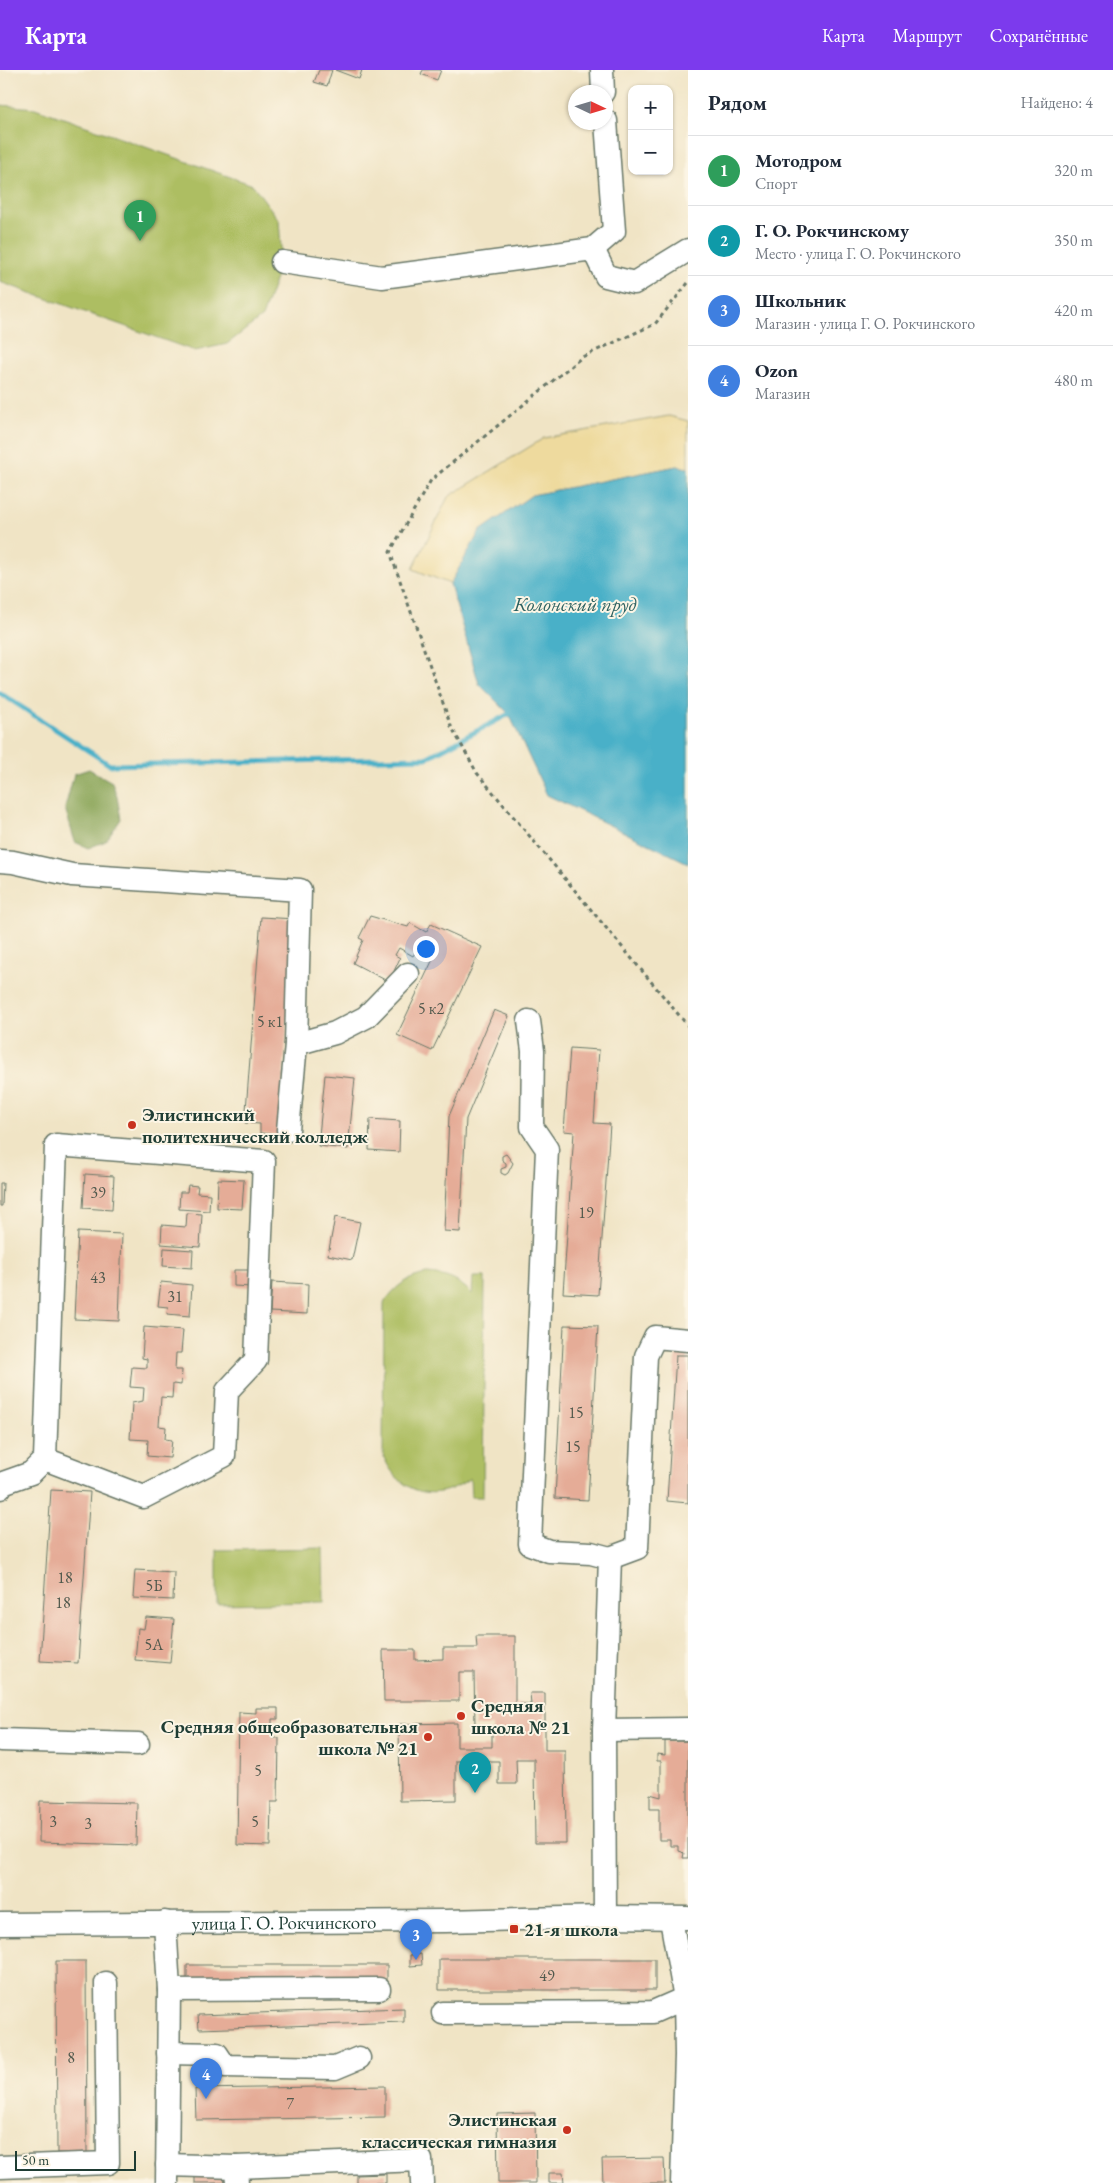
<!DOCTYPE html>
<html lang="ru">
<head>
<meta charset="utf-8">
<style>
  body { margin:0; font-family:"EB Garamond",serif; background:#f2f2f3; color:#1f2937 }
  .controls { position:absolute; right:15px; top:15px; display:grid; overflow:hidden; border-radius:10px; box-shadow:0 1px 4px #0004 }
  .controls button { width:45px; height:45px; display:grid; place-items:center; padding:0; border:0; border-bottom:1px solid #e0e1e3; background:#fff; color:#1f2937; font:25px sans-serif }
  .compass { position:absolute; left:568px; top:15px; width:45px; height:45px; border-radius:50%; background:#fff; box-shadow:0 1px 4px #0004; rotate:94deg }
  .scale { position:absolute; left:15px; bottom:12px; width:121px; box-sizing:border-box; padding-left:5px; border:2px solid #1f3d34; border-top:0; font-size:14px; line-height:18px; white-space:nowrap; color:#1f3d34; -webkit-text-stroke:4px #fcf5e5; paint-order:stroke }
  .you { position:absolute; left:425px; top:878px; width:18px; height:18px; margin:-12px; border:4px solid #fff; border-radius:50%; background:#1a73e8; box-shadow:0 0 0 8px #1a73e833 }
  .badge { display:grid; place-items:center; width:32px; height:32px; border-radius:50%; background:#7c3aed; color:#fff; font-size:16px; font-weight:700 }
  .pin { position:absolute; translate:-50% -41px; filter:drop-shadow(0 1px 2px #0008) }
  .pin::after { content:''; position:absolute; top:26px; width:18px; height:15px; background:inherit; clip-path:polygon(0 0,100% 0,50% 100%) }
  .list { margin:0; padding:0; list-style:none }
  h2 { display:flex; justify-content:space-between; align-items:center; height:65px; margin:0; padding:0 20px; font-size:21px }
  h2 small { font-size:16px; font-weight:400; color:#747a83 }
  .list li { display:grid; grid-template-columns:32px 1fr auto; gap:15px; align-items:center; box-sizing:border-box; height:70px; padding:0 20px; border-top:1px solid #e0e1e3 }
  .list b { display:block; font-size:19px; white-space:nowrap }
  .list p { margin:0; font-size:16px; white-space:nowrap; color:#747a83 }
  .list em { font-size:16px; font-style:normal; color:#747a83 }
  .map { position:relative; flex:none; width:688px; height:2113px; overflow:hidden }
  header { display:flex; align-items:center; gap:30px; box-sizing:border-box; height:70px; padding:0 25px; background:#7c3aed; color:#fff }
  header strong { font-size:24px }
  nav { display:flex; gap:28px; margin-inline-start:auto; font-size:18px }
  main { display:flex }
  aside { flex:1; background:#fff }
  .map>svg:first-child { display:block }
  .green { fill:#adbe62; stroke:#667e4b }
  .forest { fill:#8aa558; stroke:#547146 }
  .sand { fill:#eeda9e; stroke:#868c69 }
  .water { fill:#48b0c8; stroke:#34767e }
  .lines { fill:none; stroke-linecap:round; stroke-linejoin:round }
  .stream { stroke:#48b0c8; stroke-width:5 }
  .building { fill:#e5ac97 }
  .minor-casing { stroke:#687767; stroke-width:25 }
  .path { stroke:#687767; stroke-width:3; stroke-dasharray:4 4; stroke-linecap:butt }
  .minor { stroke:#fff; stroke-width:22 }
  .poi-dot { fill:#c8321e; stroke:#fcf5e5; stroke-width:2 }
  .labels { text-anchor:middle; stroke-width:4; stroke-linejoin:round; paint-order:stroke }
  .number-label { font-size:16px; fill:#50594d }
  .poi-label { font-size:19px; font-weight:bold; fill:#1f3d34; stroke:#fcf5e5; text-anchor:start }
  .street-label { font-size:19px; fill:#1f3d34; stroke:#fcf5e5 }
  .water-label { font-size:20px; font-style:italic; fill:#2b6060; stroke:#fcf5e5 }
</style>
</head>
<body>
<header>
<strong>Карта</strong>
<nav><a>Карта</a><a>Маршрут</a><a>Сохранённые</a></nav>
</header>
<main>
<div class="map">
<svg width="688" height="2113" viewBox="0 0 688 2113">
  <rect width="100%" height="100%" fill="#fcf5e5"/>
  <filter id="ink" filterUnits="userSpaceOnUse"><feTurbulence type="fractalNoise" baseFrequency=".02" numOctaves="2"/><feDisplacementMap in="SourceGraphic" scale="10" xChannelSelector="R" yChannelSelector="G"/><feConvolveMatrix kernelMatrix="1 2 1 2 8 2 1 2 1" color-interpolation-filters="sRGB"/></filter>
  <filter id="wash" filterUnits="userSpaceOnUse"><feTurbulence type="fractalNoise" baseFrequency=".0096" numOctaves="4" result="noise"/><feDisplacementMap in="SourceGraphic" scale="20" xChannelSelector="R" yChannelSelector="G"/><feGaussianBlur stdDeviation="1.12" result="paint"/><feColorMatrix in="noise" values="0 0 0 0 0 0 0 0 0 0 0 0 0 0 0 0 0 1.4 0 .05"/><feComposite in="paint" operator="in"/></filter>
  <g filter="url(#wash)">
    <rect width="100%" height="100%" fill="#f0e4c5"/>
    <!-- green -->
    <path class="green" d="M0,35L35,38L253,115L279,150L282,192L262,247L227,274L195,281L0,212Z
      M427,1204C446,1205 459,1210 472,1224L473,1207H485L483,1427H471L470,1408C437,1434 399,1425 383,1385L384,1233C395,1216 408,1207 427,1204Z
      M323,1478L324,1532L217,1534V1480Z"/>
    <!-- forest -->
    <path class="forest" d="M89,699L112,712L117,727L121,749L106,771L88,778L75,772L65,738L74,704Z"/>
    <!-- sand -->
    <path class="sand" d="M669,346L688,351V398L677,396L532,425L480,461L450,514L413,499L448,427L544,368Z"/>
    <!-- water -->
    <path class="water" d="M677,396L688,398V793L547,725L509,644L479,614L450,514L480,461L532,425Z"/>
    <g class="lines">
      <!-- stream -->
      <path class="stream" d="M0,623L110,695L426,688L509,644"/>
    </g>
    <g id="blocks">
      <!-- building -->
      <path class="building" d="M319,0H332L327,16L314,12Z
        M335,0H362L359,9Z
        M423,0H441L437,10L421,4Z
        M370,846L408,857L410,853L426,862L431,854L482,877L432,981L397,965L434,887L418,878L413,886L399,878L395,885L400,888L389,912L353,893L363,870L359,868Z
        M261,847L295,849L279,1065L260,1063V1054L245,1053Z
        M494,940L509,946L466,1049L460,1162L444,1161L449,1046Z
        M570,978L599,980L594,1053L610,1054L598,1225L563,1223L574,1062L564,1061Z
        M325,1005L355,1008L348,1079L318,1076Z
        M370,1049L400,1051L399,1082L369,1080Z
        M506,1084L513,1093L508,1103L505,1105L501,1103V1099L506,1097V1093L502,1090V1086Z
        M85,1104L114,1106L112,1140L83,1138Z
        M218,1109L244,1110L242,1139L217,1138Z
        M0,1113H3L2,1136H0Z
        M188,1115L198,1116L197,1123L210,1124L209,1141L179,1139L180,1122H187Z
        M187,1143L202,1144L200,1177L161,1174L162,1155L186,1157Z
        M335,1147L360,1152L352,1190L328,1185Z
        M78,1162L122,1164L119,1251L74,1249Z
        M164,1178L193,1180L192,1198L163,1196Z
        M234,1200H252V1217L234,1216Z
        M161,1212L192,1215L190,1246L167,1244L168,1237L158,1236Z
        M272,1212L308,1214L307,1244L270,1242Z
        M564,1255L598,1256L588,1430L555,1428Z
        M144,1257L183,1260L181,1283H176L175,1300H182L181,1315L173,1314L172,1328L161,1327L159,1356L166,1357L165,1369L172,1370L170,1388L147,1386L148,1370L130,1369L132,1333L143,1331L144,1318L130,1317L132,1297L147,1298V1289L142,1288Z
        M676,1285H688V1433L667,1431Z
        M51,1420L90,1422L78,1593L40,1591Z
        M135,1500L174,1502L173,1530L133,1528Z
        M146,1547L174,1549L170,1593L135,1590L138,1558L144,1559Z
        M476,1566H515V1634H531L530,1623H545V1680H565L566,1773H535L534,1689H516L517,1714H499V1691H456V1730L400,1731L399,1654L457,1653V1677H492V1656H475L474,1602H459V1631H384L383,1580H415V1590L443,1589V1578H477Z
        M256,1638H278V1649H272V1668H279L278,1732H271L270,1776L237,1775L239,1642L256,1643Z
        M665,1671H688V1788H683L684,1783L678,1781V1776H670V1770H659V1739H650V1724L661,1727V1691H657V1684L665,1685Z
        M40,1731L137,1733L136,1775L39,1772Z
        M421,1884L422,1895L410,1896V1885Z
        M439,1889H655V1920H439Z
        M56,1891H86L87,2083H57Z
        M187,1895H387V1912L187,1911Z
        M404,1938V1952L199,1959L198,1945Z
        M385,2016V2047L196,2050L195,2019Z
        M535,2043L536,2113H498L497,2044Z
        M664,2088L665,2113H603L602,2089Z
        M549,2103H563L564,2113H549Z
        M386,2104V2113H357V2105Z
        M225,2105V2113H195V2106Z"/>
    </g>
  </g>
  <g filter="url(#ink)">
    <use href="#blocks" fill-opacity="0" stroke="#687767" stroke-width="1"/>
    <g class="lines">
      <!-- minor casing -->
      <g class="minor-casing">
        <g id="minor">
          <path d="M602,0L603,22"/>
          <path d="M593,179L606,206L634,213L688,180"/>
          <path d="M282,192L382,207L593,179L614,161L606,51"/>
          <path d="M0,791L13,792L72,805L300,820L296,974L288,1060"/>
          <path d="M529,951L533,981L532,1057L547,1079L530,1474L549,1481L591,1483L610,1488L604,1660L605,1847"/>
          <path d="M296,974L335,963L366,947L408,904"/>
          <path d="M0,1418V1414L31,1403L45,1389L56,1075L264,1091L256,1290L227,1321L224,1386L144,1427L45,1389"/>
          <path d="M610,1488L637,1478L646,1286L655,1267L688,1270"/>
          <path d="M604,1660L688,1659"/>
          <path d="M0,1670L138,1674"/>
          <path d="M671,1849L685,1928L688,1933"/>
          <path d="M165,1852L169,1920L167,2113"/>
          <path id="s1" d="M0,1854L446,1851L605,1847L688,1848"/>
          <path d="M169,1920L379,1919"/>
          <path d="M443,1943L653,1942L685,1928L686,1985L682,2113"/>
          <path d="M168,1983L217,1984L225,1996L335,1998L359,1988"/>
          <path d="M167,2095L236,2097L237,2113"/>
          <path d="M0,2097L108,2093L106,1913"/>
          <path d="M236,2097L421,2090L422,2113"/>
        </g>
      </g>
      <!-- path -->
      <path class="path" d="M688,213L655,254L582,287L431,410L390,482L451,656L477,703L688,956"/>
      <!-- minor -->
      <use href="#minor" class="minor"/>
    </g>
  </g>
  <!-- markers -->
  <g class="poi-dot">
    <circle cx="132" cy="1055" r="5"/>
    <circle cx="461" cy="1646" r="5"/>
    <circle cx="428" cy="1667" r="5"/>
    <rect x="509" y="1854" width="10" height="10" rx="2.5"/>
    <circle cx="567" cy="2060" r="5"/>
  </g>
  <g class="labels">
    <!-- number labels -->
    <g class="number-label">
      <text x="431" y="944">5 к2</text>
      <text x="270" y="957">5 к1</text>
      <text x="98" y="1128">39</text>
      <text x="586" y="1148">19</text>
      <text x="98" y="1213">43</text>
      <text x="175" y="1232">31</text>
      <text x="576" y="1348">15</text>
      <text x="573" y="1382">15</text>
      <text x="65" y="1513">18</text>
      <text x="154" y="1521">5Б</text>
      <text x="63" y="1538">18</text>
      <text x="154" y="1580">5А</text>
      <text x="258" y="1706">5</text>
      <text x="53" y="1757">3</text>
      <text x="255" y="1757">5</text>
      <text x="88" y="1759">3</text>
      <text x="547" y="1911">49</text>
      <text x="71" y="1993">8</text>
      <text x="290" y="2039">7</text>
    </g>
    <!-- poi labels -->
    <g class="poi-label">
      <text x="142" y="1051">Элистинский<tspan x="142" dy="22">политехнический колледж</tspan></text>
      <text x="471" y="1642">Средняя<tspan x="471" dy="22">школа № 21</tspan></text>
      <text x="418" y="1663" text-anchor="end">Средняя общеобразовательная<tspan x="418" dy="22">школа № 21</tspan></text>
      <text x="524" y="1866">21-я школа</text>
      <text x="557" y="2056" text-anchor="end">Элистинская<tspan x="557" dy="22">классическая гимназия</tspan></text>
    </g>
    <!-- street labels -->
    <g class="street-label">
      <text dy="7" stroke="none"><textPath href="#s1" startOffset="284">улица Г. О. Рокчинского</textPath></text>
    </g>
    <!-- water labels -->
    <g class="water-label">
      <text x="575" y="541">Колонский пруд</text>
    </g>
  </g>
</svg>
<div class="controls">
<button>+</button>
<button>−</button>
</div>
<svg class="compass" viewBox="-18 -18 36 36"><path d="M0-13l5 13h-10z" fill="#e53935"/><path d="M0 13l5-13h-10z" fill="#747a83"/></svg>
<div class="scale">50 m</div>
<div class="you"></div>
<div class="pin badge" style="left:140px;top:171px;background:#2e9e5b">1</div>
<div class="pin badge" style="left:475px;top:1723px;background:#0f9aa8">2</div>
<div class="pin badge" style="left:416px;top:1890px;background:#3f7fe0">3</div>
<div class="pin badge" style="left:206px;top:2029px;background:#3f7fe0">4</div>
</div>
<aside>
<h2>Рядом<small>Найдено: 4</small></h2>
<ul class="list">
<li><span class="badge" style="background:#2e9e5b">1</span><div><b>Мотодром</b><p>Спорт</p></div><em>320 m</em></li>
<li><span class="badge" style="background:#0f9aa8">2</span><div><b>Г. О. Рокчинскому</b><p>Место · улица Г. О. Рокчинского</p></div><em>350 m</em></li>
<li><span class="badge" style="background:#3f7fe0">3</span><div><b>Школьник</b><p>Магазин · улица Г. О. Рокчинского</p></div><em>420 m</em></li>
<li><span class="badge" style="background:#3f7fe0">4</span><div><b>Ozon</b><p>Магазин</p></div><em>480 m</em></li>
</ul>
</aside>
</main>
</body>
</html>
